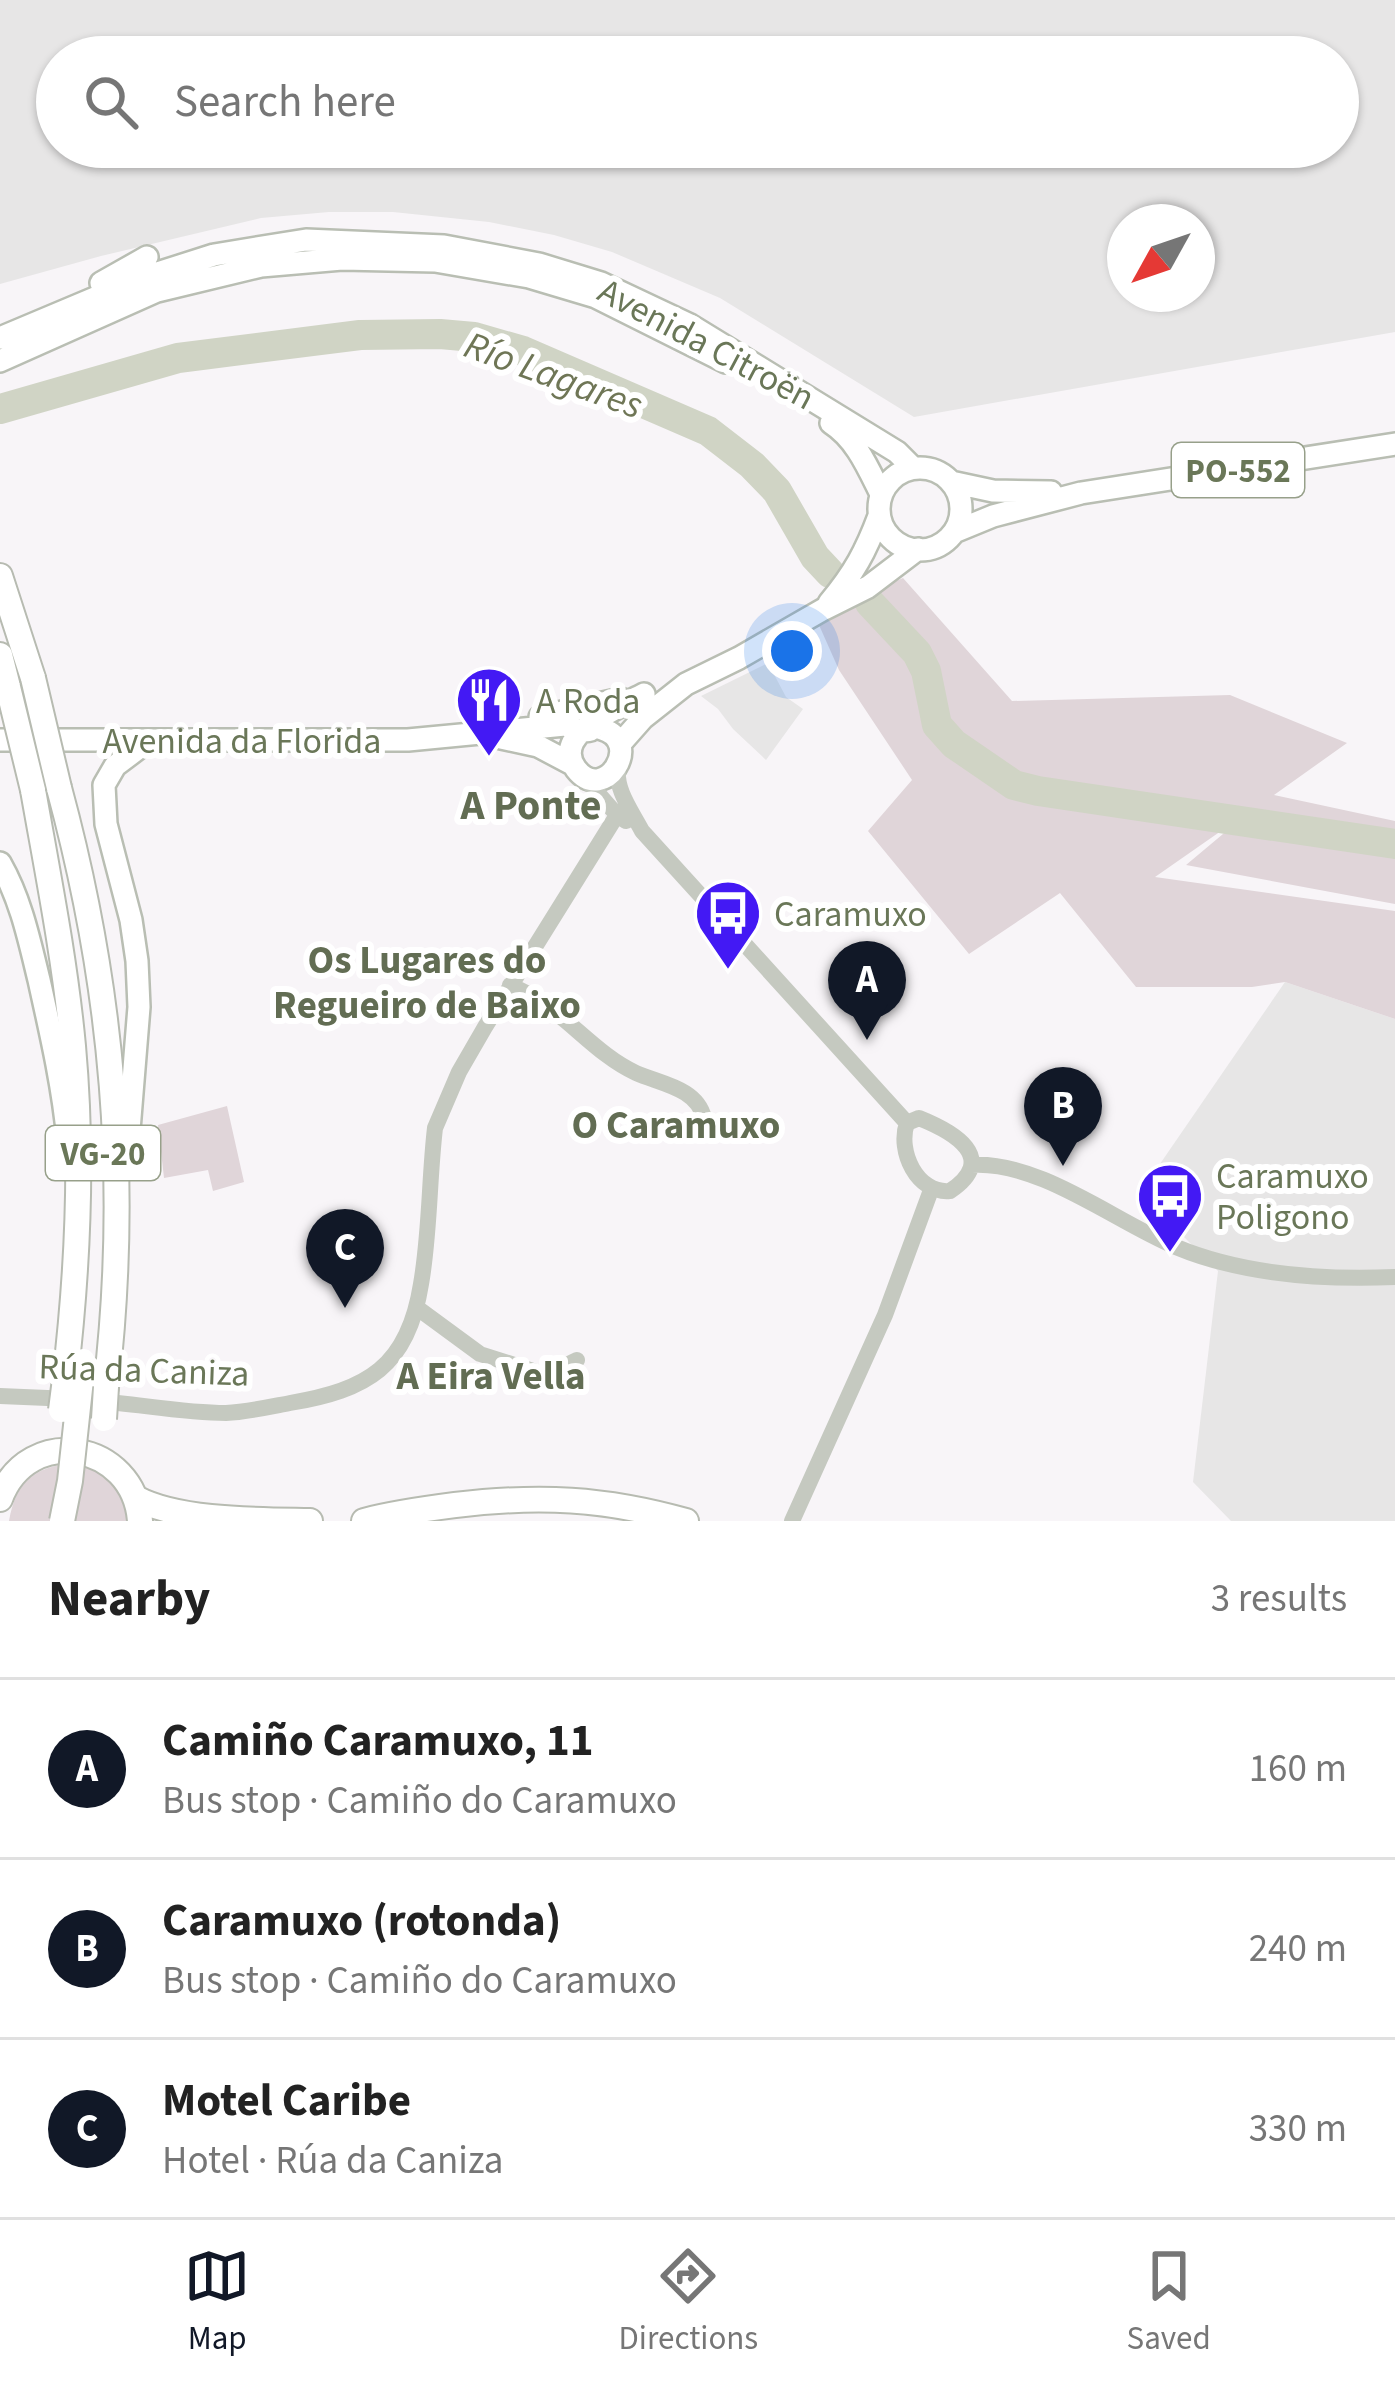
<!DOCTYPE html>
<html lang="en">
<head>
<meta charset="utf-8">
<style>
  body { margin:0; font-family:"Source Sans 3",sans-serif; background:#f6f6f6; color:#222 }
  .compass { position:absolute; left:1107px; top:204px; width:108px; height:108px; border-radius:50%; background:#fff; box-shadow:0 3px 9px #0004; rotate:230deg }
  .you { position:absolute; left:792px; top:651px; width:42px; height:42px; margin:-30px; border:9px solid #fff; border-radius:50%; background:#1a73e8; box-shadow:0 0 0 18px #1a73e833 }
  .badge { display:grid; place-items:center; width:78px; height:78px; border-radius:50%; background:#111827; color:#fff; font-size:39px; font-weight:700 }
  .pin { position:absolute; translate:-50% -99px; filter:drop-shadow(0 3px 6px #0008) }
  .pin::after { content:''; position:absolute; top:63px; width:42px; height:36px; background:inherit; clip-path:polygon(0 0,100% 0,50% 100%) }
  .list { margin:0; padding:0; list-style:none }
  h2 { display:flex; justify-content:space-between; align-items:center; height:156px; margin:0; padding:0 48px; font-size:51px }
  h2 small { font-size:39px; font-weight:400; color:#767676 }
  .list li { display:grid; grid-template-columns:78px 1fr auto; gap:36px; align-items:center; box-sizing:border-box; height:180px; padding:0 48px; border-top:3px solid #e0e0e0 }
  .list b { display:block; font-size:45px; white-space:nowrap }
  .list p { margin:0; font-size:39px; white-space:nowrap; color:#767676 }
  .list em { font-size:39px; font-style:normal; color:#767676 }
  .icon { flex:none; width:66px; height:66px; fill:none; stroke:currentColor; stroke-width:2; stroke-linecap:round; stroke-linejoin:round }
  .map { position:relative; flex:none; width:1395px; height:1521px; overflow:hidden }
  .search { position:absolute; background:#fff; box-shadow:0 3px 9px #0004; left:36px; right:36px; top:36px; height:132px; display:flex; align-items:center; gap:30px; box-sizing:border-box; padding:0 42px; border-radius:66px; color:#767676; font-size:45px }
  .sheet { height:696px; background:#fff }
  nav { display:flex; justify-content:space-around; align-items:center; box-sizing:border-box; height:168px; border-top:3px solid #e0e0e0; background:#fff; font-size:33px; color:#767676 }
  nav a { display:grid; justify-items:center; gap:6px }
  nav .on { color:#111827 }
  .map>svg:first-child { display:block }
  .built { fill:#e7e6e6; fill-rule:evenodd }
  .green { fill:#e0d5d9 }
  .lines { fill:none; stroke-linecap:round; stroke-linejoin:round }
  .river { stroke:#d0d4c5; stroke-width:30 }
  .major-casing { stroke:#b9beb3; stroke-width:26 }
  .highway-casing { stroke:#b7bbb1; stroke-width:28 }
  .minor { stroke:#c5c9c0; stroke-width:16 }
  .major { stroke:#fff; stroke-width:21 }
  .highway { stroke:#fff; stroke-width:24 }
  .highway-bridge-casing { stroke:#b7bbb1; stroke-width:28; stroke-linecap:butt }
  .highway-bridge { stroke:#fff; stroke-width:24 }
  .labels { text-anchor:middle; stroke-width:12; stroke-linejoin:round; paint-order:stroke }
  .shield { fill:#fff; stroke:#97a08a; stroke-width:3 }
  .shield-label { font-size:33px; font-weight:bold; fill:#6a7758 }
  .street-label { font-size:36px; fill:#6a7758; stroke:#fff }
  .poi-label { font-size:36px; fill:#6a7758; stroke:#fff; text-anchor:start }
  .water-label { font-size:39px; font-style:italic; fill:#6f7656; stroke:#fff }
  .neighbourhood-label { font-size:39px; font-weight:bold; fill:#626d53; stroke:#fff }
  .quarter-label { font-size:42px; font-weight:bold; fill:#626d53; stroke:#fff }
</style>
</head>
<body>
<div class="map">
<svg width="1395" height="1521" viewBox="0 0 1395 1521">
  <rect width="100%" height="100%" fill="#f8f5f8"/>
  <!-- built -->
  <path class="built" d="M0,0H1395V332L914,417L720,298L612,252L554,235L489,222L393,212H329L261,218L101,256L0,284ZM57,57H1338V147H57ZM1125,222H1197V294H1125Z
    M768,663L786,697L803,709L766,760L733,729L718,709L701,696Z
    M1285,982L1395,1019V1521H1231L1193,1482L1218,1271L1140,1193Z"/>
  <!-- green -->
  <path class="green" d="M903,578L1012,701L1230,695L1347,743L1274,795L1395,821V904L1186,865L1254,808L1155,877L1395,911V1019L1285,982L1252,987H1136L1060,893L969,954L868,831L912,780L839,670L815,616Z
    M227,1106L244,1182L213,1191L208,1170L164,1178L158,1125Z
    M73,1463C110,1472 119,1486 128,1521H9C16,1482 34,1467 73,1463Z"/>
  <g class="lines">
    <!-- river -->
    <path class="river" d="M0,409L178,358L360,335L440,334L474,337L523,351L708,431L752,465L777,491L815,557L830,573
      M870,603L917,653L926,671L937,725L954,744L1014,785L1038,791L1395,844"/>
    <!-- major casing -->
    <g class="major-casing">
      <path id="major" d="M101,283L147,257
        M0,338L145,277L214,255L306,240L444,246L539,264L601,283L690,325L897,452L913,468
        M0,361L157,291L261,266L342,259L435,261L529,277L596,297L726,362
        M831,423C856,439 868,468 881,494
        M879 509a41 41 0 1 1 82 0a41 41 0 1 1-82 0Z
        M951,482L993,491L1051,492
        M954,532L993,516L1081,493L1395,444
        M829,603C854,573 866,551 879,516
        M540,717L621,699
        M501,738L538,746L572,764
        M0,740H408L565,725C571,727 577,730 584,731C599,731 586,725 602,729C645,742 604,805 576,769C570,761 568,752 573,742C584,722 623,705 644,694
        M620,744L643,718L686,684L739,658L824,609L868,587L918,549
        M0,863C21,900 29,939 39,980C51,1034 63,1086 68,1140
        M126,1167L139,1007L137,961L131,920L106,824L104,785L115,766L148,741"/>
    </g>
    <!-- highway casing -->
    <g class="highway-casing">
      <path id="highway" d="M0,576L33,678
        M0,655L8,687
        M59,788C113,987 130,1182 106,1387
        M33,790C48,875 65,960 73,1046C83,1156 78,1269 65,1379
        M136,1498C178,1521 259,1520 310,1521
        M0,1499C28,1423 134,1442 140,1521
        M364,1521C394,1513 424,1509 455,1505C539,1495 604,1498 686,1521"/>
    </g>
    <!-- minor -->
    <path class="minor" d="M618,766C615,790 631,810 642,831L907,1123
      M582,775L617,815L626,821
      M510,985C522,991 534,996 544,1004C575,1025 601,1057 636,1073C661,1084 697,1088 704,1118
      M919,1118C954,1132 999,1158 950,1191C917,1194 897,1151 907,1123Z
      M972,1165C1040,1161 1114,1221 1176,1247C1243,1275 1323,1280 1395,1277
      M416,1307L480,1354L546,1375L577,1360
      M0,1396L71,1399
      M97,1401C139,1404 183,1413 226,1413C247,1412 269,1407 290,1403C367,1390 408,1367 421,1284C430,1233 429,1179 435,1128L459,1072L485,1027L617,815
      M792,1521L885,1315L931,1190"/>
    <!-- major -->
    <use href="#major" class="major"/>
    <!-- highway -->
    <use href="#highway" class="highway"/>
    <!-- highway-bridge casing -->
    <g class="highway-bridge-casing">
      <path id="highway-bridge" d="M33,678L59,788
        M8,687L33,790
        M61,1410L65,1379
        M104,1419L106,1387
        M62,1521L70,1481L83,1361"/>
    </g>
    <!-- highway-bridge -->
    <use href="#highway-bridge" class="highway-bridge"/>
  </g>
  <!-- icons -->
  <defs>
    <g id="restaurant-pin" transform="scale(3.45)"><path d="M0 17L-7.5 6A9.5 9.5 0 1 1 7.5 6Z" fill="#4319f4" stroke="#fff"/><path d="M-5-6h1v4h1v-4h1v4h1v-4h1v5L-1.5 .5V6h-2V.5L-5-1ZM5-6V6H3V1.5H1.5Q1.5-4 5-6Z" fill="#fff"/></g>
    <g id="bus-pin" transform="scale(3.45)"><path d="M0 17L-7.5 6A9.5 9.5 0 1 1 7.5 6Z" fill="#4319f4" stroke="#fff"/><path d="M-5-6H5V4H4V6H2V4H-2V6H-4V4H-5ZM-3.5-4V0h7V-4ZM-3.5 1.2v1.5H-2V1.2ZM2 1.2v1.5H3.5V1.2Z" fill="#fff"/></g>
  </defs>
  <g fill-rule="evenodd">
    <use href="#restaurant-pin" x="489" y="700"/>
    <use href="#bus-pin" x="728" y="913"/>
    <use href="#bus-pin" x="1170" y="1196"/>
  </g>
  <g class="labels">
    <!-- shield labels -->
    <g class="shield">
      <rect x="1172" y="443" width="132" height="54" rx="9"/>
      <rect x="46" y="1126" width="114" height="54" rx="9"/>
    </g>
    <g class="shield-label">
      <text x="1238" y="482">PO-552</text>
      <text x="103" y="1165">VG-20</text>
    </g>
    <!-- street labels -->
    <g class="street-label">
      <text transform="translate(707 343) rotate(28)" y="13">Avenida Citroën</text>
      <text x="242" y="753">Avenida da Florida</text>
      <text transform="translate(144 1369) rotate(2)" y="13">Rúa da Caniza</text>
    </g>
    <!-- poi labels -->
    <g class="poi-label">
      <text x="536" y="713">A Roda</text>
      <text x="774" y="926">Caramuxo</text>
      <text x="1216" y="1188">Caramuxo<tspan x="1216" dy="41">Poligono</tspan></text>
    </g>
    <!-- water labels -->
    <g class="water-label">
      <text transform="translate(554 374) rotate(20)" y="14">Río Lagares</text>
    </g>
    <!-- neighbourhood labels -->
    <g class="neighbourhood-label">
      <text x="427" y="973">Os Lugares do<tspan x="427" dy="45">Regueiro de Baixo</tspan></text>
      <text x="676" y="1138">O Caramuxo</text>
      <text x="491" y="1389">A Eira Vella</text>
    </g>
    <!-- quarter labels -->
    <g class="quarter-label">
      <text x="531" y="819">A Ponte</text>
    </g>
  </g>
</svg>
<svg class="compass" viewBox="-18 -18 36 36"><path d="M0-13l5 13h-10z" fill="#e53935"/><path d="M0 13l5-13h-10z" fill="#767676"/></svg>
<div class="you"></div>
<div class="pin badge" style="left:867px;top:1040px">A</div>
<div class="pin badge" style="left:1063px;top:1166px">B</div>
<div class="pin badge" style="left:345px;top:1308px">C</div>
<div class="search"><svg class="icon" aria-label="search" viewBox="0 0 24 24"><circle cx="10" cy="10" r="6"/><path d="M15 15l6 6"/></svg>Search here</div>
</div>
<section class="sheet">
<h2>Nearby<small>3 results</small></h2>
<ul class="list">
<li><span class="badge">A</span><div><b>Camiño Caramuxo, 11</b><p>Bus stop · Camiño do Caramuxo</p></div><em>160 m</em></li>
<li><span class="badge">B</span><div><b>Caramuxo (rotonda)</b><p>Bus stop · Camiño do Caramuxo</p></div><em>240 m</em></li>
<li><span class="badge">C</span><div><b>Motel Caribe</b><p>Hotel · Rúa da Caniza</p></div><em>330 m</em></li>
</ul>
</section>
<nav>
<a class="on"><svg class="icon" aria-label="map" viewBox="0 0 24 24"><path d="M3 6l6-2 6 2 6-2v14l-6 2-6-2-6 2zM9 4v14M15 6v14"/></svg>Map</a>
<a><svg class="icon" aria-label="directions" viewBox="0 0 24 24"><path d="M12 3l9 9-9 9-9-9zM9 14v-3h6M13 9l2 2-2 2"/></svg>Directions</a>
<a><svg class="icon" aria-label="saved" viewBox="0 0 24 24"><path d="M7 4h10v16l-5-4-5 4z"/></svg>Saved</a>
</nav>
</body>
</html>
